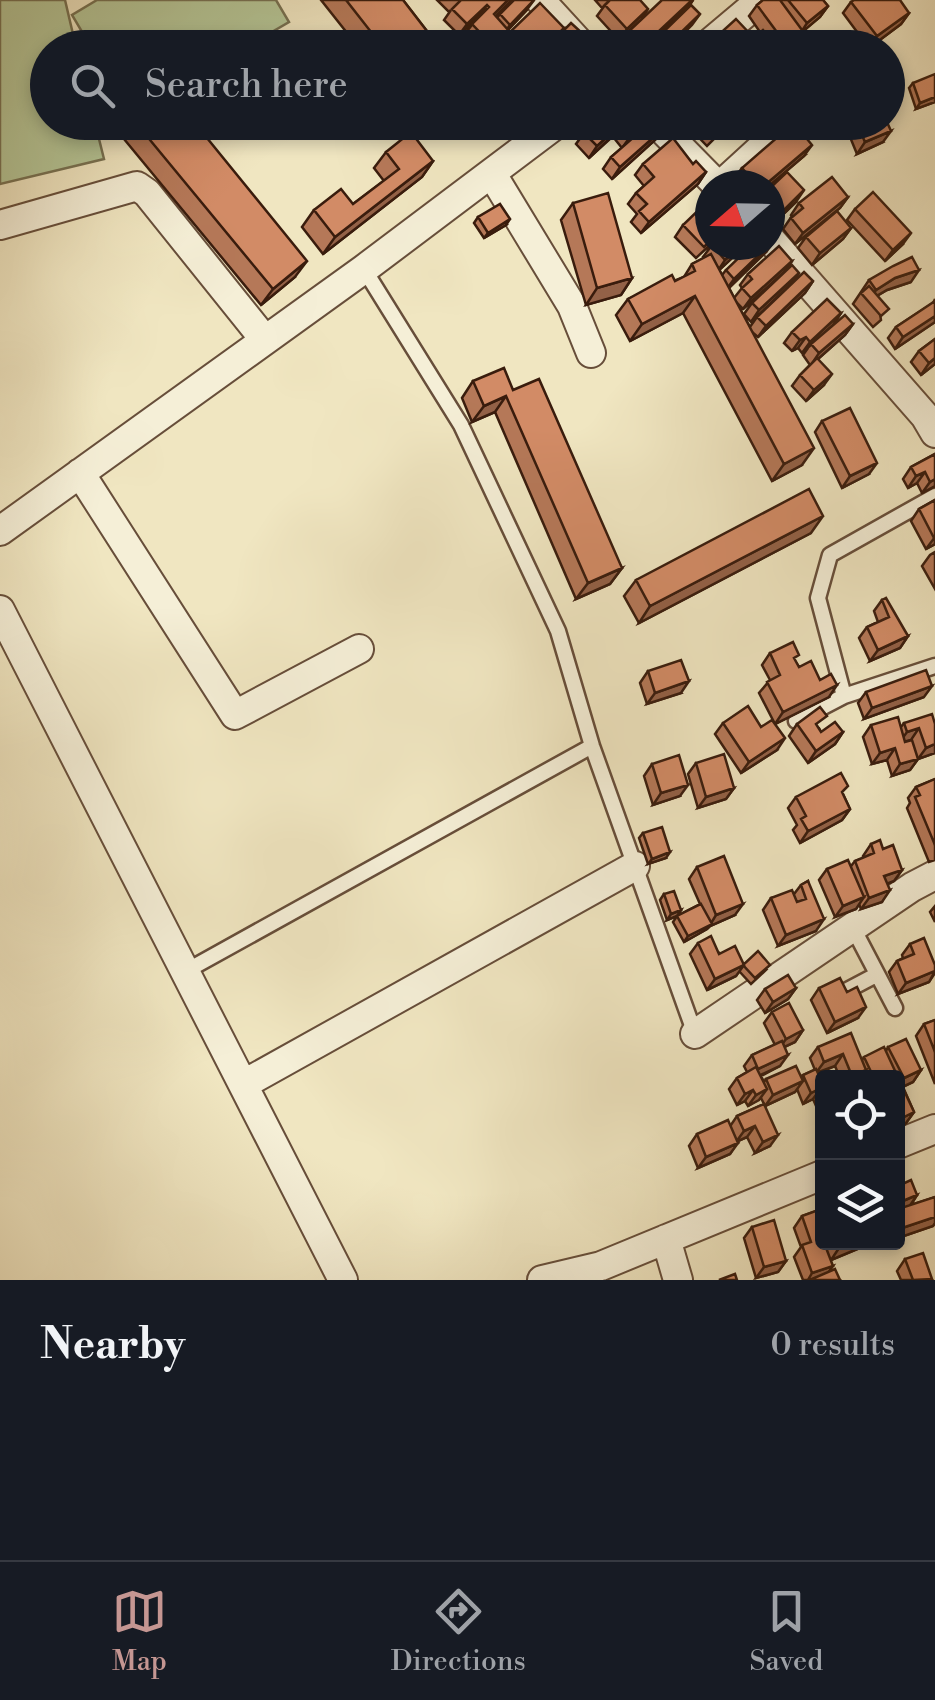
<!DOCTYPE html>
<html lang="en">
<head>
<meta charset="utf-8">
<style>
  body { margin:0; font-family:"Libre Bodoni",serif; background:#242831; color:#f1f3f6 }
  .controls { position:absolute; right:30px; bottom:30px; display:grid; overflow:hidden; border-radius:10px; box-shadow:0 5px 15px #0003 }
  .controls button { width:90px; height:90px; display:grid; place-items:center; padding:0; border:0; border-bottom:2px solid #363941; background:#171b24; color:#f1f3f6; font:50px sans-serif }
  .compass { position:absolute; left:695px; top:170px; width:90px; height:90px; border-radius:50%; background:#171b24; box-shadow:0 5px 15px #0003; rotate:250deg }
  .list { margin:0; padding:0; list-style:none }
  h2 { display:flex; justify-content:space-between; align-items:center; height:130px; margin:0; padding:0 40px; font-size:42px }
  h2 small { font-size:32px; font-weight:400; color:#9ea1a6 }
  .icon { flex:none; width:55px; height:55px; fill:none; stroke:currentColor; stroke-width:2; stroke-linecap:round; stroke-linejoin:round }
  .map { position:relative; flex:none; width:935px; height:1280px; overflow:hidden }
  .search { position:absolute; background:#171b24; box-shadow:0 5px 15px #0003; left:30px; right:30px; top:30px; height:110px; display:flex; align-items:center; gap:25px; box-sizing:border-box; padding:0 35px; border-radius:55px; color:#9ea1a6; font-size:38px }
  .sheet { height:280px; background:#171b24 }
  nav { display:flex; justify-content:space-around; align-items:center; box-sizing:border-box; height:140px; border-top:2px solid #363941; background:#171b24; font-size:28px; color:#9ea1a6 }
  nav a { display:grid; justify-items:center; gap:5px }
  nav .on { color:#c59692 }
  .map>svg:first-child { display:block }
  .pitch { fill:#b5c697; stroke:#777152; stroke-width:2.5 }
  .lines { fill:none; stroke-linecap:round; stroke-linejoin:round }
  .service-casing { stroke:#674e3a; stroke-width:19 }
  .minor-casing { stroke:#674e3a; stroke-width:32 }
  .service { stroke:#f5efd7; stroke-width:14 }
  .minor { stroke:#f5efd7; stroke-width:28 }
  .wall { fill:#b57858; stroke:#391c0d; stroke-width:2.5 }
  .shaded-wall { fill:#936147; stroke:#391c0d; stroke-width:2.5 }
  .building { fill:#d28b66; stroke:#391c0d; stroke-width:2.5 }
</style>
</head>
<body>
<div class="map">
<svg width="935" height="1280" viewBox="0 0 935 1280">
  <rect width="100%" height="100%" fill="#f0e6c1"/>
  <filter id="stains"><feTurbulence type="fractalNoise" baseFrequency=".002" numOctaves="4"/><feColorMatrix values="0 0 0 0 .2 0 0 0 0 .09 0 0 0 0 .02 0 0 0 .5 -.17"/></filter>
  <radialGradient id="worn" r=".72"><stop offset=".6" stop-color="#630" stop-opacity="0"/><stop offset="1" stop-color="#630" stop-opacity=".3"/></radialGradient>
  <!-- pitch -->
  <path class="pitch" d="M0,0H65L76,47L48,48V122L95,123L104,159L0,184Z
    M97,0H276L289,22L246,47H91L72,15Z"/>
  <g class="lines">
    <!-- service casing -->
    <g class="service-casing">
      <path id="service" d="M364,269L461,425L558,631L592,746L695,1034
        M844,696L935,666
        M796,721L844,696L818,598L830,555L935,496
        M852,926L895,1008
        M186,971L592,746
        M840,994L876,975"/>
    </g>
    <!-- minor casing -->
    <g class="minor-casing">
      <path id="minor" d="M540,0L584,48
        M704,48L761,0
        M655,122L717,185
        M492,174L572,306L591,353
        M721,185L790,122
        M0,225L137,186L147,193L265,340
        M770,239L925,416L935,433
        M80,473L235,715L359,649
        M0,531L364,269L559,122
        M0,610L343,1280
        M695,1034L912,887L935,875
        M244,1084L635,866
        M898,1144L935,1129
        M666,1239L678,1280
        M542,1280L601,1266L822,1175"/>
    </g>
    <!-- service -->
    <use href="#service" class="service"/>
    <!-- minor -->
    <use href="#minor" class="minor"/>
  </g>
  <!-- wall -->
  <path class="wall" d="M321,0H403L440,48H359Z
    M437,0H512L495,16L497,18L500,14L526,11L508,30L509,31L496,48H476L464,35L479,16L459,35L444,20L451,10L449,12Z
    M595,0H610L602,8Z
    M693,0L687,9L645,48H622L619,44L626,34L619,40L597,16L605,5L641,19Z
    M763,0H823L828,6L820,17L799,34L794,41L786,48H709L715,38H754L760,32L749,16L757,5Z
    M851,2L909,13L901,24L869,48L843,13Z
    M564,28L558,37L572,46L585,48H548L549,46L547,48H506L502,43L510,32Z
    M913,83L935,102L916,109L909,88Z
    M136,122L295,277L261,305L124,139Z
    M401,122H421L409,132Z
    M595,122L645,128L655,140L612,179L603,169L611,157L622,148L614,138L622,128L589,158L576,144L584,133Z
    M684,122H723L725,125L717,136L707,146Z
    M724,122H752L737,137Z
    M858,126L883,142L857,154L850,137Z
    M386,152L433,161L422,177L323,254L302,227L314,210L353,204L384,181L374,168Z
    M804,156L770,185H739L734,179L742,168Z
    M643,164H693L706,172L698,184L641,233L631,222L637,214L628,204L636,193L644,186L635,175Z
    M770,188L796,202L775,222L770,217Z
    M848,197L840,208L795,244L783,229L792,216L791,215L799,203Z
    M573,203L632,278L621,295L586,305L561,220Z
    M855,209L903,244L885,261L847,220Z
    M478,217L506,225L484,238L474,223Z
    M683,225L710,245L696,258L675,237Z
    M851,228L843,239L812,265L798,248L806,237Z
    M712,245H746L719,270L722,275L726,270L767,251L729,288L734,298L742,288L740,285L748,274L792,261L784,272L743,309L736,302L750,327L757,317L813,281L805,293L758,337L752,332L802,465L772,481L683,313L630,341L616,315L628,299L684,277L692,264L704,258L703,257Z
    M799,273L791,284L751,322L744,314L752,303Z
    M869,280L911,282L887,290L877,296L881,320L873,327L853,304Z
    M935,299V322L895,349L888,338L896,327L933,303Z
    M841,313L833,325L853,324L845,335L818,359L824,385L806,401L792,386L800,375L810,365L803,355L808,348L802,353L798,348L792,351L784,343L792,332Z
    M935,339V364L921,375L911,362L919,351Z
    M473,381L513,390L622,568L610,584L576,599L495,412L472,422L462,398Z
    M822,421L869,474L842,488L815,432Z
    M935,454V486L922,493L917,483L908,488L903,479L911,467Z
    M935,500V544L926,549L911,521L919,509Z
    M811,533L639,623L624,596L636,580Z
    M935,552V589L922,566L930,555Z
    M882,600L908,636L900,648L870,661L859,638L867,627L878,622L874,611Z
    M770,653L795,661L799,667L829,697L775,724L759,693L770,680L762,665Z
    M648,671L681,693L647,704L640,683Z
    M866,692L924,697L864,719L858,703Z
    M723,723L777,750L741,773L715,734Z
    M904,723L935,724V753L918,759L910,770L892,776L887,760L872,764L863,737L871,725L901,727Z
    M797,724L819,728L821,732H843L835,744L808,763L789,736Z
    M696,763L734,788L726,799L698,808L688,774Z
    M652,764L680,796L653,805L644,776Z
    M935,779V860L929,862L907,808L910,803L908,798L916,787Z
    M843,794L850,809L842,820L800,843L793,830L797,825L788,808L796,797Z
    M643,833L666,858L648,864L639,838Z
    M871,844L883,849L902,870L894,881L887,884L882,902L861,909L859,904L856,909L835,917L819,880L827,869L851,866L855,861L864,858L863,856Z
    M697,867L735,915L710,926L707,929L684,942L673,922L677,916L700,904L689,879Z
    M808,881L816,931L778,946L763,910L771,898L794,894L801,885Z
    M664,894L681,910L677,916L667,920L660,900Z
    M935,906V922L930,912Z
    M698,943L743,964L766,970L751,984L739,971L736,976L707,990L690,954Z
    M910,944L935,965V973L929,982L898,994L889,972L897,961L903,958L902,955Z
    M796,988L788,999L765,1013L757,1000L765,989Z
    M819,988L847,992L858,1018L827,1033L811,1000Z
    M772,1012L803,1030L795,1042L784,1047L780,1066L761,1076L764,1082L766,1079L801,1078L803,1075L815,1070L810,1058L818,1047L862,1060L864,1057L886,1051L888,1047L921,1070L913,1082L903,1087L914,1112L906,1123L898,1078H840L835,1066L818,1073L822,1082V1113L820,1115L813,1099L803,1104L797,1089L795,1092L765,1106L770,1146L755,1153L747,1137L738,1141L730,1154L698,1168L689,1146L697,1134L731,1125L737,1116L764,1104L761,1098L748,1106L745,1101L737,1105L729,1089L737,1078L747,1072L744,1066L752,1055L775,1045L764,1023Z
    M935,1020V1084L916,1036L924,1024Z
    M898,1186L917,1195L911,1205L935,1197V1223L933,1226L898,1238Z
    M822,1209V1242H874L831,1260L828,1272L840,1280H803L794,1257L801,1247L794,1228L802,1216Z
    M752,1227L786,1261L778,1272L756,1278L744,1238Z
    M905,1259L932,1280H901L897,1271Z"/>
  <!-- shaded-wall -->
  <path class="shaded-wall" d="M508,0H512L486,26L494,14Z
    M534,0L526,11L502,36L510,25Z
    M693,0L687,9L645,48H641Z
    M487,5L479,16L459,35L467,24Z
    M828,6L820,17L800,34L807,23Z
    M648,9L641,20L619,40L627,29Z
    M909,13L901,24L869,48L877,36Z
    M700,14L692,25L669,48H665Z
    M802,30L794,41L786,48H782L785,43Z
    M935,97V102L916,109L920,103Z
    M623,122H627L589,158L597,146Z
    M647,122H649L643,130L622,148L630,137Z
    M748,122H752L737,137L745,126Z
    M663,129L655,140L612,179L620,167Z
    M891,131L883,142L857,154L865,142Z
    M812,145L804,156L770,185H765Z
    M433,161L422,177L323,254L335,237Z
    M706,172L698,184L641,233L649,222Z
    M804,190L796,202L775,222L783,211Z
    M848,197L840,208L795,244L803,233Z
    M510,219L506,225L484,238L488,233Z
    M851,228L843,239L812,265L820,253Z
    M911,233L903,244L885,261L893,250Z
    M775,240L767,251L726,290L734,279Z
    M742,245H746L717,272L725,260Z
    M307,261L295,277L261,305L273,289Z
    M792,261L784,272L743,309L751,298Z
    M919,270L911,282L887,290L868,301L876,290L895,278Z
    M799,273L791,284L751,322L759,310Z
    M632,278L621,295L586,305L597,288Z
    M813,281L805,293L758,337L766,326Z
    M695,296L683,313L630,341L642,324Z
    M841,313L833,325L802,353L810,342Z
    M935,316V322L895,349L903,337Z
    M853,324L845,335L811,365L819,353Z
    M806,337L798,348L792,351L800,340Z
    M935,358V364L921,375L929,363Z
    M832,374L824,385L806,401L814,390Z
    M506,396L495,412L472,422L484,406Z
    M814,448L802,465L772,481L784,464Z
    M877,463L869,474L842,488L850,476Z
    M925,472L917,483L908,488L916,476Z
    M935,479V486L922,493L930,482Z
    M823,516L811,533L639,623L650,606Z
    M935,537V544L926,549Z
    M622,568L610,584L576,599L588,583Z
    M908,636L900,648L870,661L878,650Z
    M689,681L681,693L647,704L655,693Z
    M837,685L829,697L775,724L783,712Z
    M932,686L924,697L864,719L872,708Z
    M919,728L911,740L899,743L907,732Z
    M843,732L835,744L808,763L816,751Z
    M785,738L777,750L741,773L749,762Z
    M935,744V753L918,759L926,748Z
    M895,748L887,760L872,764L880,753Z
    M918,759L910,770L892,776L900,764Z
    M688,785L680,796L653,805L661,793Z
    M734,788L726,799L698,808L706,797Z
    M850,809L842,820L800,843L808,831Z
    M670,852L666,858L648,864L652,859Z
    M902,870L894,881L876,888L884,876Z
    M890,890L882,902L861,909L869,898Z
    M864,897L856,909L835,917L843,906Z
    M743,904L735,915L710,926L707,929L684,942L688,936L710,925L716,915Z
    M681,910L677,916L667,920L671,914Z
    M824,919L816,931L778,946L786,935Z
    M744,965L736,976L707,990L715,979Z
    M935,971L929,982L898,994L906,983Z
    M796,988L788,999L765,1013L773,1002Z
    M866,1007L858,1018L827,1033L835,1022Z
    M803,1030L795,1042L778,1050L786,1039Z
    M843,1054L835,1066L816,1073L824,1062Z
    M788,1055L780,1066L750,1080L758,1069Z
    M866,1070L861,1078H850L852,1076Z
    M921,1070L913,1082L898,1089L904,1078Z
    M803,1081L795,1092L765,1106L773,1095Z
    M821,1088L813,1099L803,1104L811,1093Z
    M767,1089L759,1100L748,1106L756,1095Z
    M753,1090L745,1101L737,1105L745,1094Z
    M914,1112L906,1123L898,1127V1120Z
    M755,1126L747,1137L736,1142L744,1131Z
    M778,1135L770,1146L755,1153L763,1142Z
    M738,1143L730,1154L698,1168L706,1157Z
    M917,1195L909,1207L898,1212V1203Z
    M935,1217V1223L933,1226L898,1238V1234L902,1228Z
    M853,1242H874L831,1260L839,1248Z
    M786,1261L778,1272L756,1278L764,1267Z
    M833,1266L825,1277L808,1280L812,1273Z"/>
  <!-- building -->
  <path class="building" d="M346,0H403L440,48H362L375,37Z
    M461,0H508L494,14L509,31L493,46L472,24L489,7L487,5L467,24L452,9Z
    M514,0H534L510,25L500,14Z
    M610,0H640L648,9L627,29L605,5Z
    M662,0H692L641,48L627,33Z
    M763,0H780L802,30L785,43L757,5Z
    M788,0H823L828,6L807,23Z
    M854,0H900L909,13L877,36L851,2Z
    M540,3L564,28L544,48H520L522,45L510,32Z
    M691,5L700,14L665,48H659L653,42Z
    M736,19L754,38L763,30L779,48H724L715,38Z
    M571,23L582,33L567,48H553L550,44Z
    M578,40L585,48H570Z
    M935,74V97L920,103L913,83Z
    M194,122L307,261L273,289L136,123Z
    M595,122H623L597,146L584,133Z
    M628,122H647L630,137L622,127Z
    M651,122H658L663,129L620,167L611,157Z
    M703,122H723L725,125L715,135Z
    M866,122H887L891,131L865,142L858,126Z
    M794,123L812,145L765,185H757L742,168Z
    M411,132L433,161L335,237L314,210L341,189L353,204L399,169L386,152Z
    M673,138L693,164L696,161L706,172L649,222L639,211L647,204L636,193L654,177L643,164Z
    M787,172L804,190L783,211L770,197V188Z
    M832,177L848,197L803,233L791,218L803,208L799,203Z
    M873,192L911,233L893,250L855,209Z
    M608,193L632,278L597,288L573,203Z
    M710,199V241L704,247L683,225Z
    M500,204L510,219L488,233L478,217Z
    M837,211L851,228L820,253L806,237Z
    M712,245H742L725,260Z
    M752,245H769L734,279L726,270Z
    M779,246L792,261L751,298L742,288L752,279L748,274Z
    M711,254L814,448L784,464L695,296L642,324L628,299L672,275L675,281L695,271L692,264Z
    M912,257L919,270L895,278L876,290L869,280L893,266Z
    M792,265L799,273L759,310L752,303Z
    M804,272L813,281L766,326L757,317Z
    M869,286L889,309L881,316L861,293Z
    M827,299L841,313L810,342L806,337L800,340L792,332Z
    M935,301V316L903,337L896,327Z
    M845,315L853,324L819,353L811,344Z
    M935,339V358L929,363L919,351Z
    M817,358L832,374L814,390L800,375Z
    M504,368L513,390L539,379L622,568L588,583L506,396L484,406L473,381Z
    M850,408L877,463L850,476L822,421Z
    M935,454V479L930,482L925,472L916,476L911,467Z
    M809,489L823,516L650,606L636,580Z
    M935,500V537L934,538L919,509Z
    M886,598L908,636L878,650L867,627L889,617L882,600Z
    M793,642L799,655L794,658L799,667L811,661L820,680L831,674L837,685L783,712L767,682L780,675L770,653Z
    M681,660L689,681L655,693L648,671Z
    M926,670L932,686L872,708L866,692Z
    M748,706L761,727L772,720L785,738L749,762L723,723Z
    M820,707L827,716L816,724L821,732L835,722L843,732L816,751L797,724Z
    M932,714L935,724V744L926,748L919,728L907,732L904,723Z
    M898,717L905,742L912,740L918,759L900,764L895,748L880,753L871,725Z
    M724,754L734,788L706,797L696,763Z
    M679,755L688,785L661,793L652,764Z
    M841,773L848,786L842,792L850,809L808,831L801,819L806,816L796,797Z
    M935,779V845L915,797L920,795L916,787Z
    M662,827L670,852L652,859L643,833Z
    M880,840L883,849L893,845L902,870L884,876L890,890L869,898L855,861L874,853L871,844Z
    M724,856L743,904L716,915L697,867Z
    M848,860L864,897L843,906L827,869Z
    M808,881L824,919L786,935L771,898L792,890L797,902L806,899L801,885Z
    M674,891L681,910L671,914L664,894Z
    M701,904L712,924L688,936L677,916Z
    M711,936L719,954L735,946L744,965L715,979L698,943Z
    M924,938L935,965V971L906,983L897,961L914,954L910,944Z
    M758,951L770,965L755,978L743,965Z
    M788,975L796,988L773,1002L765,989Z
    M840,978L847,992L857,987L866,1007L835,1022L819,988Z
    M789,1003L803,1030L786,1039L772,1012Z
    M935,1020V1052L924,1024Z
    M851,1033L866,1070L852,1076L843,1054L824,1062L818,1047Z
    M906,1039L921,1070L904,1078L888,1047Z
    M782,1041L788,1055L758,1069L752,1055Z
    M884,1047L914,1112L898,1120V1078H874L864,1057Z
    M796,1066L803,1081L773,1095L766,1079Z
    M756,1067L767,1089L756,1095L753,1090L745,1094L737,1078Z
    M816,1069L822,1082V1091L821,1088L811,1093L803,1075Z
    M764,1104L778,1135L763,1142L755,1126L744,1131L737,1116Z
    M728,1120L738,1143L706,1157L697,1134Z
    M911,1180L917,1195L898,1203V1186Z
    M935,1197V1217L902,1228L898,1209Z
    M821,1209L822,1242H831L825,1245L833,1266L812,1273L802,1245L811,1242L802,1216Z
    M774,1220L786,1261L764,1267L752,1227Z
    M837,1242H853L839,1248Z
    M923,1253L932,1279L913,1280L905,1259Z
    M835,1269L840,1280H813L812,1279Z
    M735,1274L737,1280H719Z"/>
  <rect width="100%" height="100%" filter="url(#stains)"/>
  <rect width="100%" height="100%" fill="url(#worn)"/>
</svg>
<div class="controls">
<button><svg class="icon" aria-label="locate" viewBox="0 0 24 24"><circle cx="12" cy="12" r="6"/><path d="M12 2v4M12 18v4M2 12h4M18 12h4"/></svg></button>
<button><svg class="icon" aria-label="layers" viewBox="0 0 24 24"><path d="M12 4l9 5-9 5-9-5zM3 14l9 5 9-5"/></svg></button>
</div>
<svg class="compass" viewBox="-18 -18 36 36"><path d="M0-13l5 13h-10z" fill="#e53935"/><path d="M0 13l5-13h-10z" fill="#9ea1a6"/></svg>
<div class="search"><svg class="icon" aria-label="search" viewBox="0 0 24 24"><circle cx="10" cy="10" r="6"/><path d="M15 15l6 6"/></svg>Search here</div>
</div>
<section class="sheet">
<h2>Nearby<small>0 results</small></h2>
<ul class="list">
</ul>
</section>
<nav>
<a class="on"><svg class="icon" aria-label="map" viewBox="0 0 24 24"><path d="M3 6l6-2 6 2 6-2v14l-6 2-6-2-6 2zM9 4v14M15 6v14"/></svg>Map</a>
<a><svg class="icon" aria-label="directions" viewBox="0 0 24 24"><path d="M12 3l9 9-9 9-9-9zM9 14v-3h6M13 9l2 2-2 2"/></svg>Directions</a>
<a><svg class="icon" aria-label="saved" viewBox="0 0 24 24"><path d="M7 4h10v16l-5-4-5 4z"/></svg>Saved</a>
</nav>
</body>
</html>
